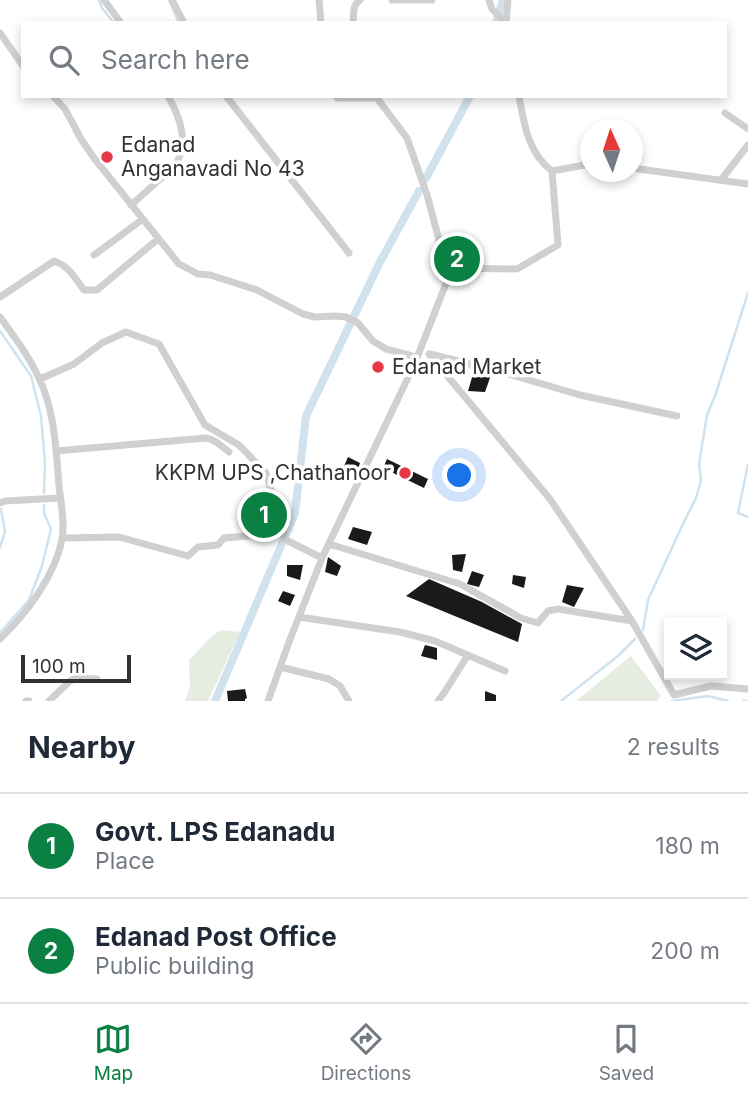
<!DOCTYPE html>
<html lang="en">
<head>
<meta charset="utf-8">
<style>
  body { margin:0; font-family:Inter,sans-serif; background:#f2f2f3; color:#1f2937 }
  .controls { position:absolute; right:21px; bottom:21px; display:grid; overflow:hidden; border-radius:0px; box-shadow:0 4px 10px #0003 }
  .controls button { width:63px; height:63px; display:grid; place-items:center; padding:0; border:0; border-bottom:2px solid #e0e1e3; background:#fff; color:#1f2937; font:35px sans-serif }
  .compass { position:absolute; left:580px; top:119px; width:63px; height:63px; border-radius:50%; background:#fff; box-shadow:0 4px 10px #0003; rotate:357deg }
  .scale { position:absolute; left:21px; bottom:18px; width:110px; box-sizing:border-box; padding-left:7px; border:4px solid #333; border-top:0; font-size:19px; line-height:24px; white-space:nowrap; color:#333; -webkit-text-stroke:5px #fff; paint-order:stroke }
  .you { position:absolute; left:460px; top:476px; width:24px; height:24px; margin:-18px; border:5px solid #fff; border-radius:50%; background:#1a73e8; box-shadow:0 0 0 10px #1a73e833 }
  .badge { display:grid; place-items:center; width:46px; height:46px; border-radius:50%; background:#0b8043; color:#fff; font-size:23px; font-weight:700 }
  .pin { position:absolute; translate:-50% -50%; border:4px solid #fff; box-shadow:0 2px 7px #0006 }
  .list { margin:0; padding:0; list-style:none }
  h2 { display:flex; justify-content:space-between; align-items:center; height:91px; margin:0; padding:0 28px; font-size:30px }
  h2 small { font-size:23px; font-weight:400; color:#747a83 }
  .list li { display:grid; grid-template-columns:46px 1fr auto; gap:21px; align-items:center; box-sizing:border-box; height:105px; padding:0 28px; border-top:2px solid #e0e1e3 }
  .list b { display:block; font-size:26px; white-space:nowrap }
  .list p { margin:0; font-size:23px; white-space:nowrap; color:#747a83 }
  .list em { font-size:23px; font-style:normal; color:#747a83 }
  .icon { flex:none; width:38px; height:38px; fill:none; stroke:currentColor; stroke-width:2; stroke-linecap:round; stroke-linejoin:round }
  .map { position:relative; flex:none; width:748px; height:701px; overflow:hidden }
  .search { position:absolute; background:#fff; box-shadow:0 4px 10px #0003; left:21px; right:21px; top:21px; height:77px; display:flex; align-items:center; gap:18px; box-sizing:border-box; padding:0 24px; border-radius:0px; color:#747a83; font-size:26px }
  .sheet { height:301px; background:#fff }
  nav { display:flex; justify-content:space-around; align-items:center; box-sizing:border-box; height:98px; border-top:2px solid #e0e1e3; background:#fff; font-size:19px; color:#747a83 }
  nav a { display:grid; justify-items:center; gap:4px }
  nav .on { color:#0b8043 }
  .map>svg:first-child { display:block }
  .green { fill:#e6ecdf }
  .lines { fill:none; stroke-linecap:round; stroke-linejoin:round }
  .stream { stroke:#cfe2ee; stroke-width:2.5 }
  .canal { stroke:#cfe2ee; stroke-width:8 }
  .building { fill:#1a1a1a }
  .minor { stroke:#d0d0d0; stroke-width:7 }
  .poi-dot { fill:#e63946; stroke:#fff; stroke-width:2.5 }
  .labels { text-anchor:middle; stroke-width:7; stroke-linejoin:round; paint-order:stroke }
  .poi-label { font-size:21px; fill:#333; stroke:#fff; text-anchor:start }
</style>
</head>
<body>
<div class="map">
<svg width="748" height="701" viewBox="0 0 748 701">
  <rect width="100%" height="100%" fill="#fff"/>
  <!-- green -->
  <path class="green" d="M221,630L240,632L208,701H185L190,687L189,660L213,635Z
    M631,656L661,696L657,701H576Z"/>
  <g class="lines">
    <!-- stream -->
    <path class="stream" d="M99,0L102,8L114,23
      M169,0L179,23
      M0,331L31,376L41,416L45,463L44,493
      M748,464L738,513L748,517
      M0,547L5,532L1,509
      M643,630L648,600L682,526L696,498L701,480L699,464L707,415L715,396L748,293
      M0,633L29,600L42,566L51,529L44,513V505
      M561,701L618,656L635,639
      M672,701L708,696L728,701
      M743,701H748"/>
    <!-- canal -->
    <path class="canal" d="M496,23L503,0
      M426,178L470,96
      M215,701L295,513L306,416L380,262L419,191"/>
  </g>
  <!-- building -->
  <path class="building" d="M107,151L112,159L106,163L101,156Z
    M473,374L491,375L485,392L468,391Z
    M348,457L360,463L355,478L342,471Z
    M387,459L428,479L424,488L383,468Z
    M266,504L272,522L261,526L256,507Z
    M353,527L372,532L367,545L348,539Z
    M466,554L462,572L453,570L452,555Z
    M328,557L341,566L337,576L325,572Z
    M287,565H303L300,580L287,576Z
    M472,571L484,575L479,587L467,584Z
    M513,575L526,577L524,588L512,584Z
    M429,579L482,602L522,624L518,642L406,596Z
    M567,585L584,588L574,607L562,602Z
    M283,591L295,595L290,606L278,601Z
    M425,645L437,648V660L421,656Z
    M245,689L247,698L245,699V701H228L227,691Z
    M485,691L496,695V701H485Z"/>
  <g class="lines">
    <!-- minor -->
    <path class="minor" d="M104,0L121,23
      M172,0L184,23
      M319,0L321,23
      M392,0H432
      M489,0L492,9L506,23
      M353,23C354,14 352,5 360,0
      M506,23L508,0
      M0,33L23,66
      M53,96L65,109L81,139L94,158L179,264L198,274L210,275L257,290L303,314L315,317L335,316L346,317L358,323L373,341L386,349L412,356L416,359
      M226,96L349,253
      M336,96L337,98H377L407,138L427,195L442,251L452,268
      M519,96C524,124 528,153 552,171
      M725,113L748,129
      M632,168L748,184
      M721,180L748,145
      M131,205L175,166C189,142 181,119 168,96
      M94,255L143,219
      M0,297L54,261C69,266 75,278 84,290H97L158,239
      M0,317C14,336 28,355 38,376C55,410 56,450 59,486C61,503 65,523 62,540C54,577 27,613 0,639
      M429,354L550,499L632,621
      M430,354L498,371L580,395L677,416
      M40,379L74,364L102,343L126,332L159,344L205,425L239,445L266,473L286,540L322,558
      M56,451L206,438C215,439 221,446 229,452
      M0,503L5,501L60,498
      M62,538L119,537L188,556L198,547L218,545L224,538L284,533
      M329,544L460,584L521,618L538,623L548,611L558,609L632,621L674,695L711,686L748,689
      M299,617L400,632L435,641L505,671
      M280,667L329,679L340,686L349,701
      M26,701H29
      M49,701L70,681L76,678L97,679
      M268,701L289,642L322,558L415,363L452,268L517,269L558,245L552,171L590,164
      M438,701L444,693L468,655"/>
  </g>
  <!-- markers -->
  <g class="poi-dot">
    <circle cx="107" cy="157" r="7"/>
    <circle cx="378" cy="367" r="7"/>
    <circle cx="405" cy="473" r="7"/>
  </g>
  <g class="labels">
    <!-- poi labels -->
    <g class="poi-label">
      <text x="121" y="152">Edanad<tspan x="121" dy="24">Anganavadi No 43</tspan></text>
      <text x="392" y="374">Edanad Market</text>
      <text x="391" y="480" text-anchor="end">KKPM UPS ,Chathanoor</text>
    </g>
  </g>
</svg>
<div class="controls">
<button><svg class="icon" aria-label="layers" viewBox="0 0 24 24"><path d="M12 4l9 5-9 5-9-5zM3 14l9 5 9-5"/></svg></button>
</div>
<svg class="compass" viewBox="-18 -18 36 36"><path d="M0-13l5 13h-10z" fill="#e53935"/><path d="M0 13l5-13h-10z" fill="#747a83"/></svg>
<div class="scale">100 m</div>
<div class="you"></div>
<div class="pin badge" style="left:264px;top:515px">1</div>
<div class="pin badge" style="left:457px;top:259px">2</div>
<div class="search"><svg class="icon" aria-label="search" viewBox="0 0 24 24"><circle cx="10" cy="10" r="6"/><path d="M15 15l6 6"/></svg>Search here</div>
</div>
<section class="sheet">
<h2>Nearby<small>2 results</small></h2>
<ul class="list">
<li><span class="badge">1</span><div><b>Govt. LPS Edanadu</b><p>Place</p></div><em>180 m</em></li>
<li><span class="badge">2</span><div><b>Edanad Post Office</b><p>Public building</p></div><em>200 m</em></li>
</ul>
</section>
<nav>
<a class="on"><svg class="icon" aria-label="map" viewBox="0 0 24 24"><path d="M3 6l6-2 6 2 6-2v14l-6 2-6-2-6 2zM9 4v14M15 6v14"/></svg>Map</a>
<a><svg class="icon" aria-label="directions" viewBox="0 0 24 24"><path d="M12 3l9 9-9 9-9-9zM9 14v-3h6M13 9l2 2-2 2"/></svg>Directions</a>
<a><svg class="icon" aria-label="saved" viewBox="0 0 24 24"><path d="M7 4h10v16l-5-4-5 4z"/></svg>Saved</a>
</nav>
</body>
</html>
